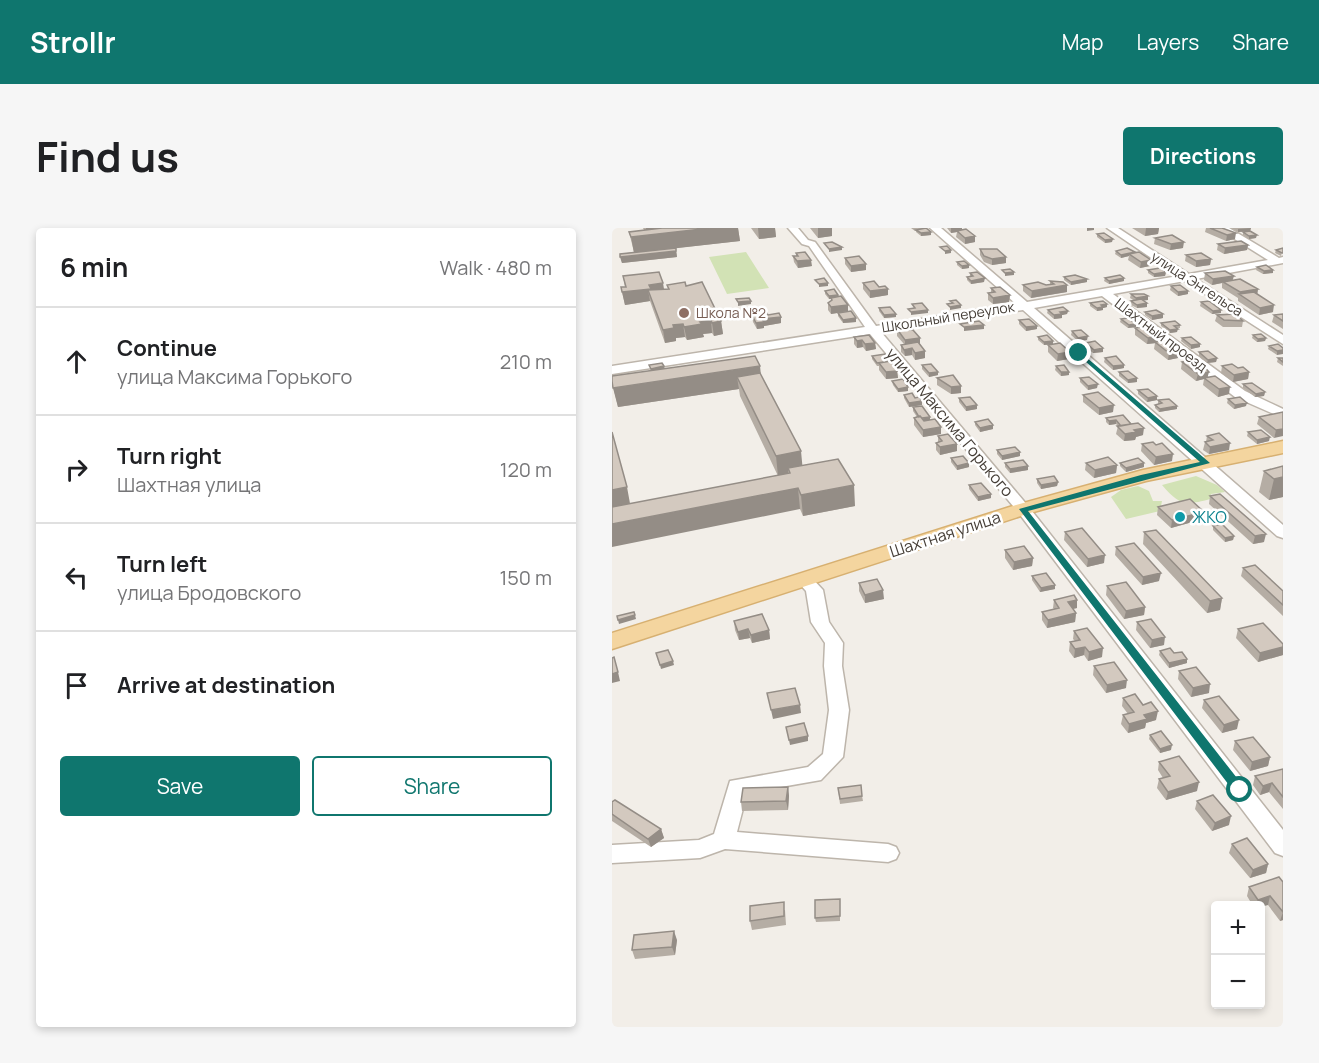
<!DOCTYPE html>
<html lang="en">
<head>
<meta charset="utf-8">
<style>
  body { margin:0; font-family:Manrope,sans-serif; background:#f6f6f6; color:#202124 }
  .controls { position:absolute; right:18px; bottom:18px; display:grid; overflow:hidden; border-radius:6px; box-shadow:0 3px 9px #0003 }
  .controls button { width:54px; height:54px; display:grid; place-items:center; padding:0; border:0; border-bottom:2px solid #e0e0e0; background:#fff; color:#202124; font:30px sans-serif }
  .stop { position:absolute; width:18px; height:18px; margin:-14px; border:4px solid #0f766e; border-radius:50%; background:#fff }
  .stop.end { background:#0f766e; border-color:#fff; box-shadow:0 2px 6px #0008 }
  .list { margin:0; padding:0; list-style:none }
  h2 { display:flex; justify-content:space-between; align-items:center; height:78px; margin:0; padding:0 24px; font-size:26px }
  h2 small { font-size:20px; font-weight:400; color:#757577 }
  .list li { display:grid; grid-template-columns:39px 1fr auto; gap:18px; align-items:center; box-sizing:border-box; height:108px; padding:0 24px; border-top:2px solid #e0e0e0 }
  .list b { display:block; font-size:22px; white-space:nowrap }
  .list p { margin:0; font-size:20px; white-space:nowrap; color:#757577 }
  .list em { font-size:20px; font-style:normal; color:#757577 }
  .actions { display:flex; gap:12px; padding:18px 24px }
  .actions a { flex:1; padding:14px 0; border:2px solid #0f766e; border-radius:6px; text-align:center; font-size:21px; color:#0f766e }
  .actions .main { background:#0f766e; color:#fff }
  .icon { flex:none; width:33px; height:33px; fill:none; stroke:currentColor; stroke-width:2; stroke-linecap:round; stroke-linejoin:round }
  .map { position:relative; flex:none; width:671px; height:799px; overflow:hidden; border-radius:6px }
  header { display:flex; align-items:center; gap:36px; box-sizing:border-box; height:84px; padding:0 30px; background:#0f766e; color:#fff }
  header strong { font-size:28px }
  nav { display:flex; gap:33px; margin-inline-start:auto; font-size:21px }
  .intro { display:flex; align-items:center; justify-content:space-between; box-sizing:border-box; height:144px; padding:0 36px }
  h1 { margin:0; font-size:42px }
  .button { padding:15px 27px; border-radius:6px; background:#0f766e; color:#fff; font-size:21px; font-weight:700 }
  main { display:flex; gap:36px; padding:0 36px }
  aside { flex:1; background:#fff; border-radius:6px; box-shadow:0 3px 9px #0003 }
  .map>svg:first-child { display:block }
  .green { fill:#d2e2b5 }
  .lines { fill:none; stroke-linecap:round; stroke-linejoin:round }
  .minor-casing { stroke:#bdb5ab; stroke-width:3 }
  .major-casing { stroke:#d7b071; stroke-width:3 }
  .minor { fill:#fff; fill-rule:evenodd }
  .major { fill:#f4d59f; fill-rule:evenodd }
  .wall { fill:#b5ada4 }
  .shaded-wall { fill:#948d86 }
  .building { fill:#d3c9bf; stroke:#948d86; stroke-width:1.5 }
  .route { fill:#0f766e }
  .education-dot { fill:#8d6e63; stroke:#fff; stroke-width:2 }
  .culture-dot { fill:#0f9aa8; stroke:#fff; stroke-width:2 }
  .labels { text-anchor:middle; stroke-width:5; stroke-linejoin:round; paint-order:stroke }
  .far-street-label { font-size:14px; fill:#453e37; stroke:#fff }
  .far-education-label { font-size:14px; fill:#785e54; stroke:#fff; text-anchor:start }
  .street-label { font-size:16px; fill:#453e37; stroke:#fff }
  .culture-label { font-size:16px; fill:#0d838f; stroke:#fff; text-anchor:start }
</style>
</head>
<body>
<header>
<strong>Strollr</strong>
<nav><a>Map</a><a>Layers</a><a>Share</a></nav>
</header>
<div class="intro"><h1>Find us</h1><a class="button">Directions</a></div>
<main>
<aside>
<h2>6 min<small>Walk · 480 m</small></h2>
<ul class="list">
<li><svg class="icon" aria-label="ahead" viewBox="0 0 24 24"><path d="M12 20V5M6 11l6-6 6 6"/></svg><div><b>Continue</b><p>улица Максима Горького</p></div><em>210 m</em></li>
<li><svg class="icon" aria-label="right" viewBox="0 0 24 24"><path d="M7 20v-9h11M14 6l5 5-5 5"/></svg><div><b>Turn right</b><p>Шахтная улица</p></div><em>120 m</em></li>
<li><svg class="icon" aria-label="left" viewBox="0 0 24 24"><path d="M17 20v-9H6M10 6l-5 5 5 5"/></svg><div><b>Turn left</b><p>улица Бродовского</p></div><em>150 m</em></li>
<li><svg class="icon" aria-label="arrive" viewBox="0 0 24 24"><path d="M6 21V4h12l-3 4 3 4H6"/></svg><div><b>Arrive at destination</b></div></li>
</ul>
<div class="actions"><a class="main">Save</a><a>Share</a></div>
</aside>
<div class="map">
<svg width="671" height="799" viewBox="0 0 671 799">
  <rect width="100%" height="100%" fill="#f2eee8"/>
  <!-- green -->
  <path class="green" d="M134,24L157,60L115,66L97,29Z
    M584,248L605,257L613,264L599,266L598,271C573,278 567,277 550,257Z
    M526,258L537,263L541,273H550L548,283L514,291L499,269L509,262Z"/>
  <g class="lines">
    <!-- minor casing -->
    <g class="minor-casing">
      <path id="minor" d="M176,0H186L196,12L203,14L264,98L404,76L318,0H329L415,74L566,48L495,0H506L577,46L656,32L605,0H617L667,30L671,29V35L584,51L671,107V116L573,53L501,66L633,163L671,181V190L623,169L490,68L422,80L671,297V310L665,308L411,82L269,104L416,278L671,602V628L663,625L406,284L258,106L0,146V138L253,99L197,18L190,16Z
        M192,347L198,348L211,362L217,394L231,415L230,438L237,482L231,529L209,552L135,565L125,604L276,616L284,619L287,625L284,631L276,634L113,621L88,630L0,635V617L87,612L102,606L118,553L196,539L211,526L217,482L212,438L213,415L199,394L194,363L184,352L186,348Z"/>
    </g>
    <!-- major casing -->
    <g class="major-casing">
      <path id="major" d="M671,213V225L534,253L418,285L0,421V405L404,277L531,242Z"/>
    </g>
    <!-- minor -->
    <use href="#minor" class="minor"/>
    <!-- major -->
    <use href="#major" class="major"/>
  </g>
  <!-- wall -->
  <path class="wall" d="M31,0H126L128,13L64,20L65,29L10,35L8,26L22,24L17,4L32,2Z
    M139,0H163L164,9L147,11Z
    M198,0H220V8L206,10Z
    M299,0H312L319,4V7L309,8L304,4V3H303Z
    M335,0H350V2L363,14L353,16L344,9L345,4L339,5Z
    M520,0H547L546,6L533,8Z
    M594,0H610L623,11L614,13L593,4Z
    M619,0H639L638,3L626,4Z
    M631,4L644,10L637,11L631,7Z
    M485,6L500,14L493,15L485,9Z
    M543,10L571,20L558,22L542,16Z
    M606,16L636,17L635,22L612,26L605,22Z
    M671,20L669,28L663,25L664,22Z
    M368,21L394,35L380,37L372,34L368,27Z
    M504,23L522,25L538,38L528,40L516,32L517,28L509,30L503,26Z
    M184,25L200,38L186,40L182,34L181,28H184Z
    M574,27L599,31L598,37L584,39L573,33Z
    M233,30L254,42L239,44L233,36Z
    M345,34L357,40L350,41L345,37Z
    M645,39L661,42V45L651,46L644,42Z
    M536,42L554,44L553,48L542,49L536,45Z
    M358,45L372,54L359,56L355,52V49L358,48Z
    M593,45L621,52L646,61L645,66L661,84L647,87L626,73V70L610,60V55L600,57L592,52Z
    M11,48L52,61H56L55,57L74,58L109,93L111,106L102,108L100,105L91,106L92,109L75,112L73,109L64,110V113L53,115L38,73L13,77L9,59H13Z
    M452,49L475,51V54L459,57L452,52Z
    M493,50L512,53L497,56L492,53Z
    M438,53L455,64L419,70L411,63V57H434L438,56Z
    M251,55L276,61V67L258,70L251,61Z
    M559,58L576,66L566,68L558,62Z
    M379,60L398,67L397,74L381,76L376,72V65H379Z
    M213,63L226,67V69L236,77V83L244,90V94L231,95L226,88V85L219,86L216,82V75L219,73V71H217L213,66Z
    M519,66L536,72H531L535,75V79L525,80L519,77V73H523L518,70Z
    M589,74L609,82V85L600,86L588,78Z
    M478,75L495,76V79L491,80V82L485,83L478,78Z
    M267,80L284,89L272,90L267,83Z
    M436,82L456,83L455,86L450,87V90L442,91L435,85Z
    M533,84L551,90L540,92L533,87Z
    M671,86V101L660,94L662,87Z
    M140,87H156L169,89V95L152,98V100L145,101L141,94Z
    M605,87L631,93L630,99H611L603,93Z
    M509,91L524,99L516,100L508,94Z
    M407,92L425,98V101L414,103L407,96Z
    M549,95L568,97V100H565V104L558,105L549,98Z
    M523,100L542,105L545,114L567,123L566,130L556,132L542,121L543,115L535,116L523,107Z
    M285,101L308,116L313,123V130L303,132L300,127L293,128L289,124V117L292,116L285,108Z
    M460,103L475,112L466,113L459,107Z
    M641,107L654,110L653,113L645,114L640,110Z
    M242,109L263,115L264,121L254,123L251,119L245,120L242,116Z
    M426,109L441,113V116L432,117L426,112Z
    M570,110L588,116V119L579,121L569,113Z
    M474,115L491,120V124L481,125L473,118Z
    M436,117L457,131L445,133L436,124Z
    M657,118L671,120L665,127L656,121Z
    M587,124L605,130L604,134L595,135L587,128Z
    M260,128L285,143L286,150L274,151L267,142V138H265L260,131Z
    M493,130L512,137V140L501,142L492,134Z
    M666,130H671V138L665,134Z
    M570,134L596,149L617,166L606,169L591,157L592,151L584,153L569,141Z
    M37,137L52,138V140L149,148L190,237L243,278L191,288L188,281L18,276L166,248L128,168L127,161L6,179L0,154L39,142Z
    M310,137L326,144V147L317,149L310,141Z
    M444,138L457,144V147L449,148L443,142Z
    M610,138L626,140L637,144L636,151L621,154L609,145Z
    M507,144L525,150V154L516,155L507,148Z
    M325,150L349,158V165L339,166L325,157Z
    M468,150L485,160L476,162L468,154Z
    M280,153L296,159V163L286,164L281,157Z
    M631,156L653,164L652,168L643,169L631,160Z
    M526,162L545,172L535,174L526,166Z
    M292,167L303,170L310,173V177L297,179L292,170Z
    M471,167L501,184L487,187L471,174Z
    M347,170L365,177V181L354,183L347,174Z
    M616,171L634,178L622,181L615,175Z
    M546,172L565,178V181L547,184L543,180V177L546,176Z
    M301,179L318,189V192L329,199V206L311,209L302,197V190L305,189L301,183Z
    M671,184L662,210L645,196L647,189Z
    M511,187L531,207L524,209L523,212L512,213L504,206L506,198L504,196L497,197L494,194V190Z
    M363,194L381,201L368,204L363,197Z
    M636,204L657,213L645,216L635,208Z
    M326,208L345,216V223L328,227L324,222V215L326,214Z
    M595,208L617,222L597,226L591,222L593,214H594Z
    M530,216L544,217L560,233L542,237L529,223Z
    M385,222L408,224V228L390,232L385,226Z
    M339,230L357,239L345,242L339,234Z
    M393,235L416,242L398,245L393,239Z
    M474,235L505,237L504,245L482,250L473,242Z
    M508,235L532,239L514,244L508,238Z
    M671,238V269L657,272L647,264L652,243Z
    M425,251L446,254L445,258L429,261L425,255Z
    M357,257L379,270L366,273L357,261Z
    M598,268L652,314L641,316L597,276Z
    M546,279L592,284L591,291L559,300L545,287Z
    M601,298L622,308L621,312L613,314L601,302Z
    M453,304L492,335L475,339L452,312Z
    M532,304L610,370L608,382L595,385L531,316Z
    M504,319L547,353L530,357L503,327Z
    M393,322L421,330L420,338L401,342L393,330Z
    M631,340L671,363V388L629,348Z
    M420,348L443,357V361L428,364L420,352Z
    M247,355L272,371L253,375L247,363Z
    M495,358L533,379L532,387L512,391L494,367Z
    M442,372H465V380L461,381L464,385L463,394L435,400L430,392V384L442,381L441,380Z
    M122,393L157,402L158,411L140,415L138,410L127,412L123,402Z
    M525,394L552,417L538,420L524,402Z
    M626,401L671,416V427L646,434L624,410Z
    M462,403L490,429L476,433L472,427L462,430L457,423L458,414L463,413L461,411Z
    M548,423L575,435L557,440L547,427Z
    M482,438L514,460L494,465L481,447Z
    M567,443L597,465L579,469L566,451Z
    M511,470L544,492L534,495L533,500L516,505L509,496L511,487L516,486L510,478Z
    M592,472L625,501L610,505L590,480Z
    M538,507L559,522L548,525L537,511Z
    M623,513L658,529L656,538L638,543L621,522Z
    M547,534L585,563L554,572L545,560L547,551L551,550L546,542Z
    M671,541V581L657,564L648,567L641,557L643,548Z
    M176,559L177,568L176,582L130,583L129,574Z
    M226,560L250,568L251,573L228,576Z
    M585,573L617,597L600,603L583,581Z
    M0,574L49,601L52,610L39,619L0,593Z
    M620,616L656,636L654,645L638,650L617,625Z
    M671,654V692L668,693L656,677L641,678L635,668L637,659Z
    M228,675V693L204,694L203,690Z
    M173,682L174,697L140,702L138,693Z
    M65,712L63,727L23,731L20,722Z"/>
  <!-- shaded-wall -->
  <path class="shaded-wall" d="M34,0H126L128,13L22,25L19,9L35,7Z
    M146,0H163L164,9L147,11Z
    M206,0H220V8L206,10Z
    M339,0H350V4L345,3V4L339,5Z
    M475,0H482V2L475,3Z
    M534,0H547L546,6L533,8Z
    M639,0L638,3L626,4V1Z
    M319,4V7L309,8V5Z
    M624,5L623,11L614,13L615,7Z
    M645,7L644,10L637,11V8Z
    M363,8V14L353,16V10Z
    M501,11L500,14L493,15V12Z
    M572,14L571,20L558,22L559,16Z
    M636,17L635,22L612,26L613,20Z
    M230,19V22L217,24V21Z
    M339,22V25L333,26V23Z
    M64,23L65,29L10,35L8,29Z
    M523,24L517,26V28L509,30V27Z
    M394,29V35L380,37V31Z
    M599,31L598,37L584,39V33Z
    M199,32L200,38L186,40L185,33Z
    M539,32L538,38L528,40L529,34Z
    M254,36V42L239,44V38Z
    M357,37V40L350,41V38Z
    M661,42V45L651,46L652,43Z
    M402,44V47L393,48V45Z
    M554,44L553,48L542,49V46Z
    M622,48L620,54H611L610,55L600,57L601,51Z
    M373,50L372,54L359,56V53Z
    M512,50V53L497,56V53Z
    M475,51V54L459,57V54Z
    M51,55L53,67L36,62L38,73L13,77L10,64L37,57Z
    M216,55V58L207,59V56Z
    M455,57V64L419,70L420,63Z
    M276,61V67L258,70V63Z
    M646,61L645,68L628,67V64Z
    M576,63V66L566,68V64Z
    M226,67V70L217,71V68Z
    M398,67L397,74L381,76V70Z
    M536,68V72L524,74V70Z
    M139,73V76L126,78V74Z
    M535,75V79L525,80V77Z
    M495,76V79L491,80V82L485,83V80L489,77Z
    M236,77V83L219,86V79Z
    M349,77V80L338,82V79Z
    M662,77L661,84L647,87L648,80Z
    M316,82V85L299,87V84Z
    M609,82V85L600,86L601,83Z
    M456,83L455,86L450,87V90L442,91V87L448,84Z
    M284,86V89L272,90V87Z
    M551,86V90L540,92V88Z
    M169,89V95L152,98V100L145,101L144,95L150,91Z
    M244,90V94L231,95V92Z
    M99,92L100,105L91,106L92,109L75,112L72,99L88,94Z
    M109,93L111,106L102,108L100,95Z
    M71,96L73,109L64,110V113L53,115L51,102L61,97Z
    M524,96V99L516,100L517,97Z
    M372,97V101L352,103V99Z
    M425,98V101L414,103V99Z
    M566,101L565,104L558,105V102Z
    M476,108L475,112L466,113V110Z
    M546,108L545,115L535,116L536,110Z
    M308,110V116L293,119V112Z
    M654,110L653,113L645,114L646,111Z
    M250,112L251,119L245,120V113Z
    M441,113V116L432,117V114Z
    M263,115L264,121L254,123L253,116Z
    M588,116V119L579,121V117Z
    M300,120V127L293,128L292,122Z
    M491,120V124L481,125L482,122Z
    M671,122V126L665,127V123Z
    M313,123V130L303,132V125Z
    M567,123L566,130L556,132L557,125Z
    M458,124L457,131L445,133L446,126Z
    M605,130L604,134L595,135L596,132Z
    M512,137V140L501,142V138Z
    M52,138L53,142L39,144V141Z
    M148,138L150,157L125,149L127,161L6,179L1,160Z
    M285,143L286,150L274,151V144Z
    M326,144V147L317,149V145Z
    M449,144H457V147L449,148Z
    M597,144L595,151L592,150V151L584,153L586,146Z
    M637,144L636,151L621,154L622,147Z
    M525,150V154L516,155V152Z
    M486,156L485,160L476,162V158Z
    M349,158V165L339,166V159Z
    M296,159V163L286,164V161Z
    M618,159L617,166L606,169L607,161Z
    M653,164L652,168L643,169L644,166Z
    M545,168V172L535,174L536,170Z
    M310,173V177L297,179V175Z
    M635,175L634,178L622,181L623,177Z
    M365,177V181L354,183V179Z
    M502,177L501,184L487,187V180Z
    M565,178V181L547,184L548,181Z
    M318,189V193L308,194V191Z
    M504,192V196L497,197V193Z
    M381,197V201L368,204V200Z
    M329,199V206L311,209V202Z
    M532,200L531,207L524,209L523,212L512,213L513,206L522,202Z
    M671,201V208L662,210L664,202Z
    M658,209L657,213L645,216V212Z
    M618,215L617,222L597,226L598,219Z
    M345,216V223L328,227V219Z
    M189,223L191,244L176,240V247L166,248L164,228Z
    M408,224V228L390,232V228Z
    M561,226L560,233L542,237L544,229Z
    M357,235V239L345,242V238Z
    M532,235V239L514,244V240Z
    M505,237L504,245L482,250L483,242Z
    M416,238V242L398,245V241Z
    M671,249V269L657,272L662,251Z
    M446,254L445,258L429,261V257Z
    M242,257L243,278L191,288L189,267Z
    M15,259L19,281L0,284V262Z
    M186,260L188,281L0,319V296Z
    M379,266V270L366,273V269Z
    M592,284L591,291L559,300L560,292Z
    M654,306L652,314L641,316L643,308Z
    M622,308L621,312L613,314V310Z
    M493,327L492,335L475,339L476,331Z
    M421,330L420,338L401,342L402,334Z
    M549,345L547,353L530,357L531,349Z
    M443,357V361L428,364L429,360Z
    M271,362L272,371L253,375V367Z
    M610,370L608,382L595,385L598,373Z
    M465,372V380L455,382L456,374Z
    M533,379L532,387L512,391L514,383Z
    M464,385L463,394L435,400L436,392Z
    M23,387L24,391L7,396L6,392Z
    M136,401L138,410L127,412L126,404Z
    M157,402L158,411L140,415L139,407Z
    M553,409L552,417L538,420L540,412Z
    M473,419L472,427L462,430L463,421Z
    M671,419V427L646,434L648,425Z
    M491,420L490,429L476,433L477,424Z
    M575,431V435L557,440V435Z
    M61,433L62,437L49,441L48,437Z
    M6,444L8,453L0,455V446Z
    M515,452L514,460L494,465L495,457Z
    M598,456L597,465L579,469L581,460Z
    M188,477L189,485L161,491L159,482Z
    M546,483L544,492L534,495L533,500L516,505L517,496L532,487Z
    M627,492L625,501L610,505L612,497Z
    M196,508V513L178,517L177,512Z
    M560,517L559,522L548,525V521Z
    M658,529L656,538L638,543L640,534Z
    M587,554L585,563L554,572L556,564Z
    M660,555L657,564L648,567L651,558Z
    M176,559L177,568L176,582L174,573Z
    M619,588L617,597L600,603L603,595Z
    M49,601L52,610L39,619L36,611Z
    M656,636L654,645L638,650L641,642Z
    M658,668L656,677L648,679V678H645L646,672Z
    M671,684V692L668,693Z
    M62,703L65,712L63,727L60,719Z"/>
  <!-- building -->
  <path class="building" d="M50,0H99L19,9L17,4Z
    M314,0L319,4L309,5L304,2Z
    M598,0H610L624,5L615,7Z
    M354,1L363,8L353,10L345,3Z
    M638,3L645,7L637,8L631,4Z
    M492,5L501,11L493,12L485,6Z
    M560,7L572,14L559,16L543,10Z
    M629,13L636,17L613,20L606,16Z
    M220,14L230,19L217,21L212,15Z
    M335,18L339,22L333,23L328,19Z
    M64,20V23L8,29V26Z
    M515,20L523,24L509,27L504,23Z
    M671,20V25H670L664,22Z
    M368,21H385L394,29L380,31L372,28Z
    M193,24L199,32L185,33L181,28H186L184,25Z
    M527,24L539,32L529,34L517,26Z
    M589,25L599,31L584,33L574,27Z
    M247,28L254,36L239,38L233,30Z
    M352,33L357,37L350,38L345,34Z
    M654,37L661,42L652,43L645,39Z
    M548,40L554,44L542,46L536,42Z
    M398,41L402,44L393,45L390,42Z
    M613,43L622,48L601,51L593,45Z
    M47,44L51,55L37,57L39,61L10,64L9,59H14L11,48Z
    M365,44L373,50L359,53L355,49L361,48L358,45Z
    M463,47L475,51L459,54L452,49Z
    M508,47L512,50L497,53L493,50Z
    M212,50L216,55L207,56L203,52Z
    M628,51L646,61L628,64L611,54Z
    M262,53L267,59L273,58L276,61L258,63L251,55Z
    M438,53L451,54L455,57L420,63L411,57L426,54L434,57L442,56Z
    M73,54L74,58L90,54L109,93L100,95L99,92L88,94L90,96L72,99L71,96L61,97L62,100L51,102L36,62L57,61L55,57Z
    M568,57L576,63L566,64L559,58Z
    M388,59L398,67L381,70L376,65L383,64L379,60Z
    M222,61L226,67L217,68L213,63Z
    M642,64L662,77L648,80L627,66Z
    M519,66H532L536,68L524,70Z
    M229,68L236,77L219,79L216,75L220,72L219,70Z
    M137,70L139,73L126,74L124,71Z
    M529,71L535,75L525,77L519,73Z
    M344,72L349,77L338,79L335,76L341,75L338,73Z
    M491,73L495,76L489,77L491,79L485,80L478,75Z
    M597,73L609,82L601,83L589,74Z
    M310,75L316,82L299,84L296,81L303,80L300,76Z
    M278,79L284,86L272,87L267,80Z
    M451,79L456,83L448,84L450,86L442,87L436,82Z
    M153,82L156,87L167,85L169,89L150,91L152,94L144,95L140,87Z
    M544,82L551,86L540,88L533,84Z
    M239,83L244,90L231,92L226,85Z
    M623,86L631,93L612,92L605,87Z
    M671,86V93L662,87Z
    M516,90L524,96L517,97L509,91Z
    M417,91L425,98L414,99L407,92Z
    M367,93L372,97L352,99L348,96Z
    M563,93L568,97L562,98L566,101L558,102L549,95Z
    M538,98L542,101L538,102L546,108L536,110L523,100Z
    M285,101L301,102L308,110L293,112Z
    M469,102L476,108L466,110L460,103Z
    M649,106L654,110L646,111L641,107Z
    M257,107L263,115L253,116L250,112L245,113L242,109Z
    M435,107L441,113L432,114L426,109Z
    M579,109L588,116L579,117L570,110Z
    M483,113L491,120L482,122L474,115Z
    M552,113L567,123L557,125L543,114Z
    M306,114L313,123L303,125L300,120L292,122L289,117Z
    M448,115L458,124L446,126L436,117Z
    M666,116L671,120V122L665,123L657,118Z
    M596,123L605,130L596,132L587,124Z
    M273,126L278,133L265,135L260,128Z
    M143,128L148,138L1,160L0,153V148Z
    M504,128L512,137L501,138L493,130Z
    M666,130H671V134Z
    M580,132L585,136L589,135L597,144L586,146L570,134Z
    M279,133L285,143L274,144L267,135Z
    M50,135L52,138L39,141L37,137Z
    M319,136L326,144L317,145L310,137Z
    M620,136L626,140L631,139L637,144L622,147L610,138Z
    M452,137L457,144H449L444,138Z
    M516,143L525,150L516,152L507,144Z
    M148,145L189,223L164,228L125,149Z
    M341,147L349,158L339,159L325,150Z
    M603,148L618,159L607,161L592,150Z
    M477,149L486,156L476,158L468,150Z
    M291,151L296,159L286,161L280,153Z
    M640,155L653,164L644,166L631,156Z
    M536,161L545,168L536,170L526,162Z
    M486,164L502,177L487,180L471,167Z
    M300,165L303,170L307,169L310,173L297,175L292,167Z
    M358,169L365,177L354,179L347,170Z
    M628,169L635,175L623,177L616,171Z
    M557,171L565,178L548,181L543,177L550,175L546,172Z
    M310,178L318,189L310,190L308,188L307,189L301,179Z
    M671,184V201L664,202L647,189Z
    M511,187L519,196L509,198L504,192L497,193L494,190Z
    M308,188L312,193L323,191L329,199L311,202L302,190Z
    M376,191L381,197L368,200L363,194Z
    M526,195L532,200L522,202L524,204L513,206L505,198Z
    M649,202L658,209L645,212L636,204Z
    M0,204L15,259L0,262Z
    M607,205L618,215L598,219L593,214L601,212L595,208Z
    M336,206L345,216L328,219L324,215L330,213L326,208Z
    M541,214L544,217L550,215L561,226L544,229L530,216Z
    M403,219L408,224L390,228L385,222Z
    M351,228L357,235L345,238L339,230Z
    M496,229L505,237L483,242L474,235Z
    M526,230L532,235L514,240L508,235Z
    M226,231L242,257L189,267L186,260L0,296V279L178,245L176,240Z
    M411,232L416,238L398,241L393,235Z
    M671,238V249L662,251L652,243Z
    M442,248L446,254L429,257L425,251Z
    M369,255L379,266L366,269L357,257Z
    M608,266L654,306L643,308L598,268Z
    M578,271L592,284L560,292L546,279Z
    M610,296L622,308L613,310L601,298Z
    M470,300L493,327L476,331L453,304Z
    M544,302L610,370L598,373L532,304Z
    M522,315L549,345L531,349L504,319Z
    M412,318L421,330L402,334L393,322Z
    M643,337L671,363V377L631,340Z
    M434,345L443,357L429,360L420,348Z
    M265,351L271,362L253,367L247,355Z
    M514,354L533,379L514,383L495,358Z
    M462,367L465,372L456,374L464,385L436,392L430,384L447,380L442,372Z
    M22,384L23,387L6,392L5,388Z
    M150,386L157,402L139,407L136,401L126,404L122,393Z
    M539,391L553,409L540,412L525,394Z
    M651,395L671,416V419L648,425L626,401Z
    M475,400L491,420L477,424L473,419L463,421L458,414L468,412L462,403Z
    M558,420L562,425L570,424L575,431L557,435L548,423Z
    M56,422L61,433L48,437L44,425Z
    M2,429L6,444L0,446V430Z
    M502,434L515,452L495,457L482,438Z
    M584,439L598,456L581,460L567,443Z
    M183,460L188,477L159,482L155,465Z
    M523,466L531,477L539,474L546,483L532,487L535,491L517,496L511,487L522,484L511,470Z
    M607,468L627,492L612,497L592,472Z
    M192,495L196,508L177,512L174,499Z
    M549,503L560,517L548,521L538,507Z
    M641,509L658,529L640,534L623,513Z
    M567,528L587,554L556,564L547,551L558,548L547,534Z
    M671,541V569L660,555L651,558L643,548Z
    M249,557L250,568L228,571L226,560Z
    M176,559L174,573L129,574L131,560Z
    M601,567L619,588L603,595L585,573Z
    M3,572L49,601L36,611L0,586V574Z
    M635,610L656,636L641,642L620,616Z
    M667,649L671,654V684L658,668L646,672L637,659Z
    M228,671V688L203,690V672Z
    M172,674V688L138,693V678Z
    M62,703L60,719L20,722L22,707Z"/>
  <!-- route -->
  <path class="route" d="M467,123L598,235L416,283L632,559V565H623L407,281L529,247L588,234L465,126Z"/>
  <!-- markers -->
  <circle class="education-dot" cx="72" cy="85" r="6"/>
  <circle class="culture-dot" cx="568" cy="289" r="6"/>
  <g class="labels">
    <!-- far-street labels -->
    <g class="far-street-label">
      <text transform="translate(585 56) rotate(33)" y="5">улица Энгельса</text>
      <text transform="translate(336 89) rotate(-9)" y="5">Школьный переулок</text>
      <text transform="translate(549 107) rotate(37)" y="5">Шахтный проезд</text>
    </g>
    <!-- far-education labels -->
    <g class="far-education-label">
      <text x="84" y="90">Школа №2</text>
    </g>
    <!-- street labels -->
    <g class="street-label">
      <text transform="translate(338 194) rotate(50)" y="6">улица Максима Горького</text>
      <text transform="translate(333 306) rotate(-18)" y="6">Шахтная улица</text>
    </g>
    <!-- culture labels -->
    <g class="culture-label">
      <text x="580" y="295">ЖКО</text>
    </g>
  </g>
</svg>
<div class="controls">
<button>+</button>
<button>−</button>
</div>
<div class="stop" style="left:628px;top:562px"></div>
<div class="stop end" style="left:467px;top:125px"></div>
</div>
</main>
</body>
</html>
